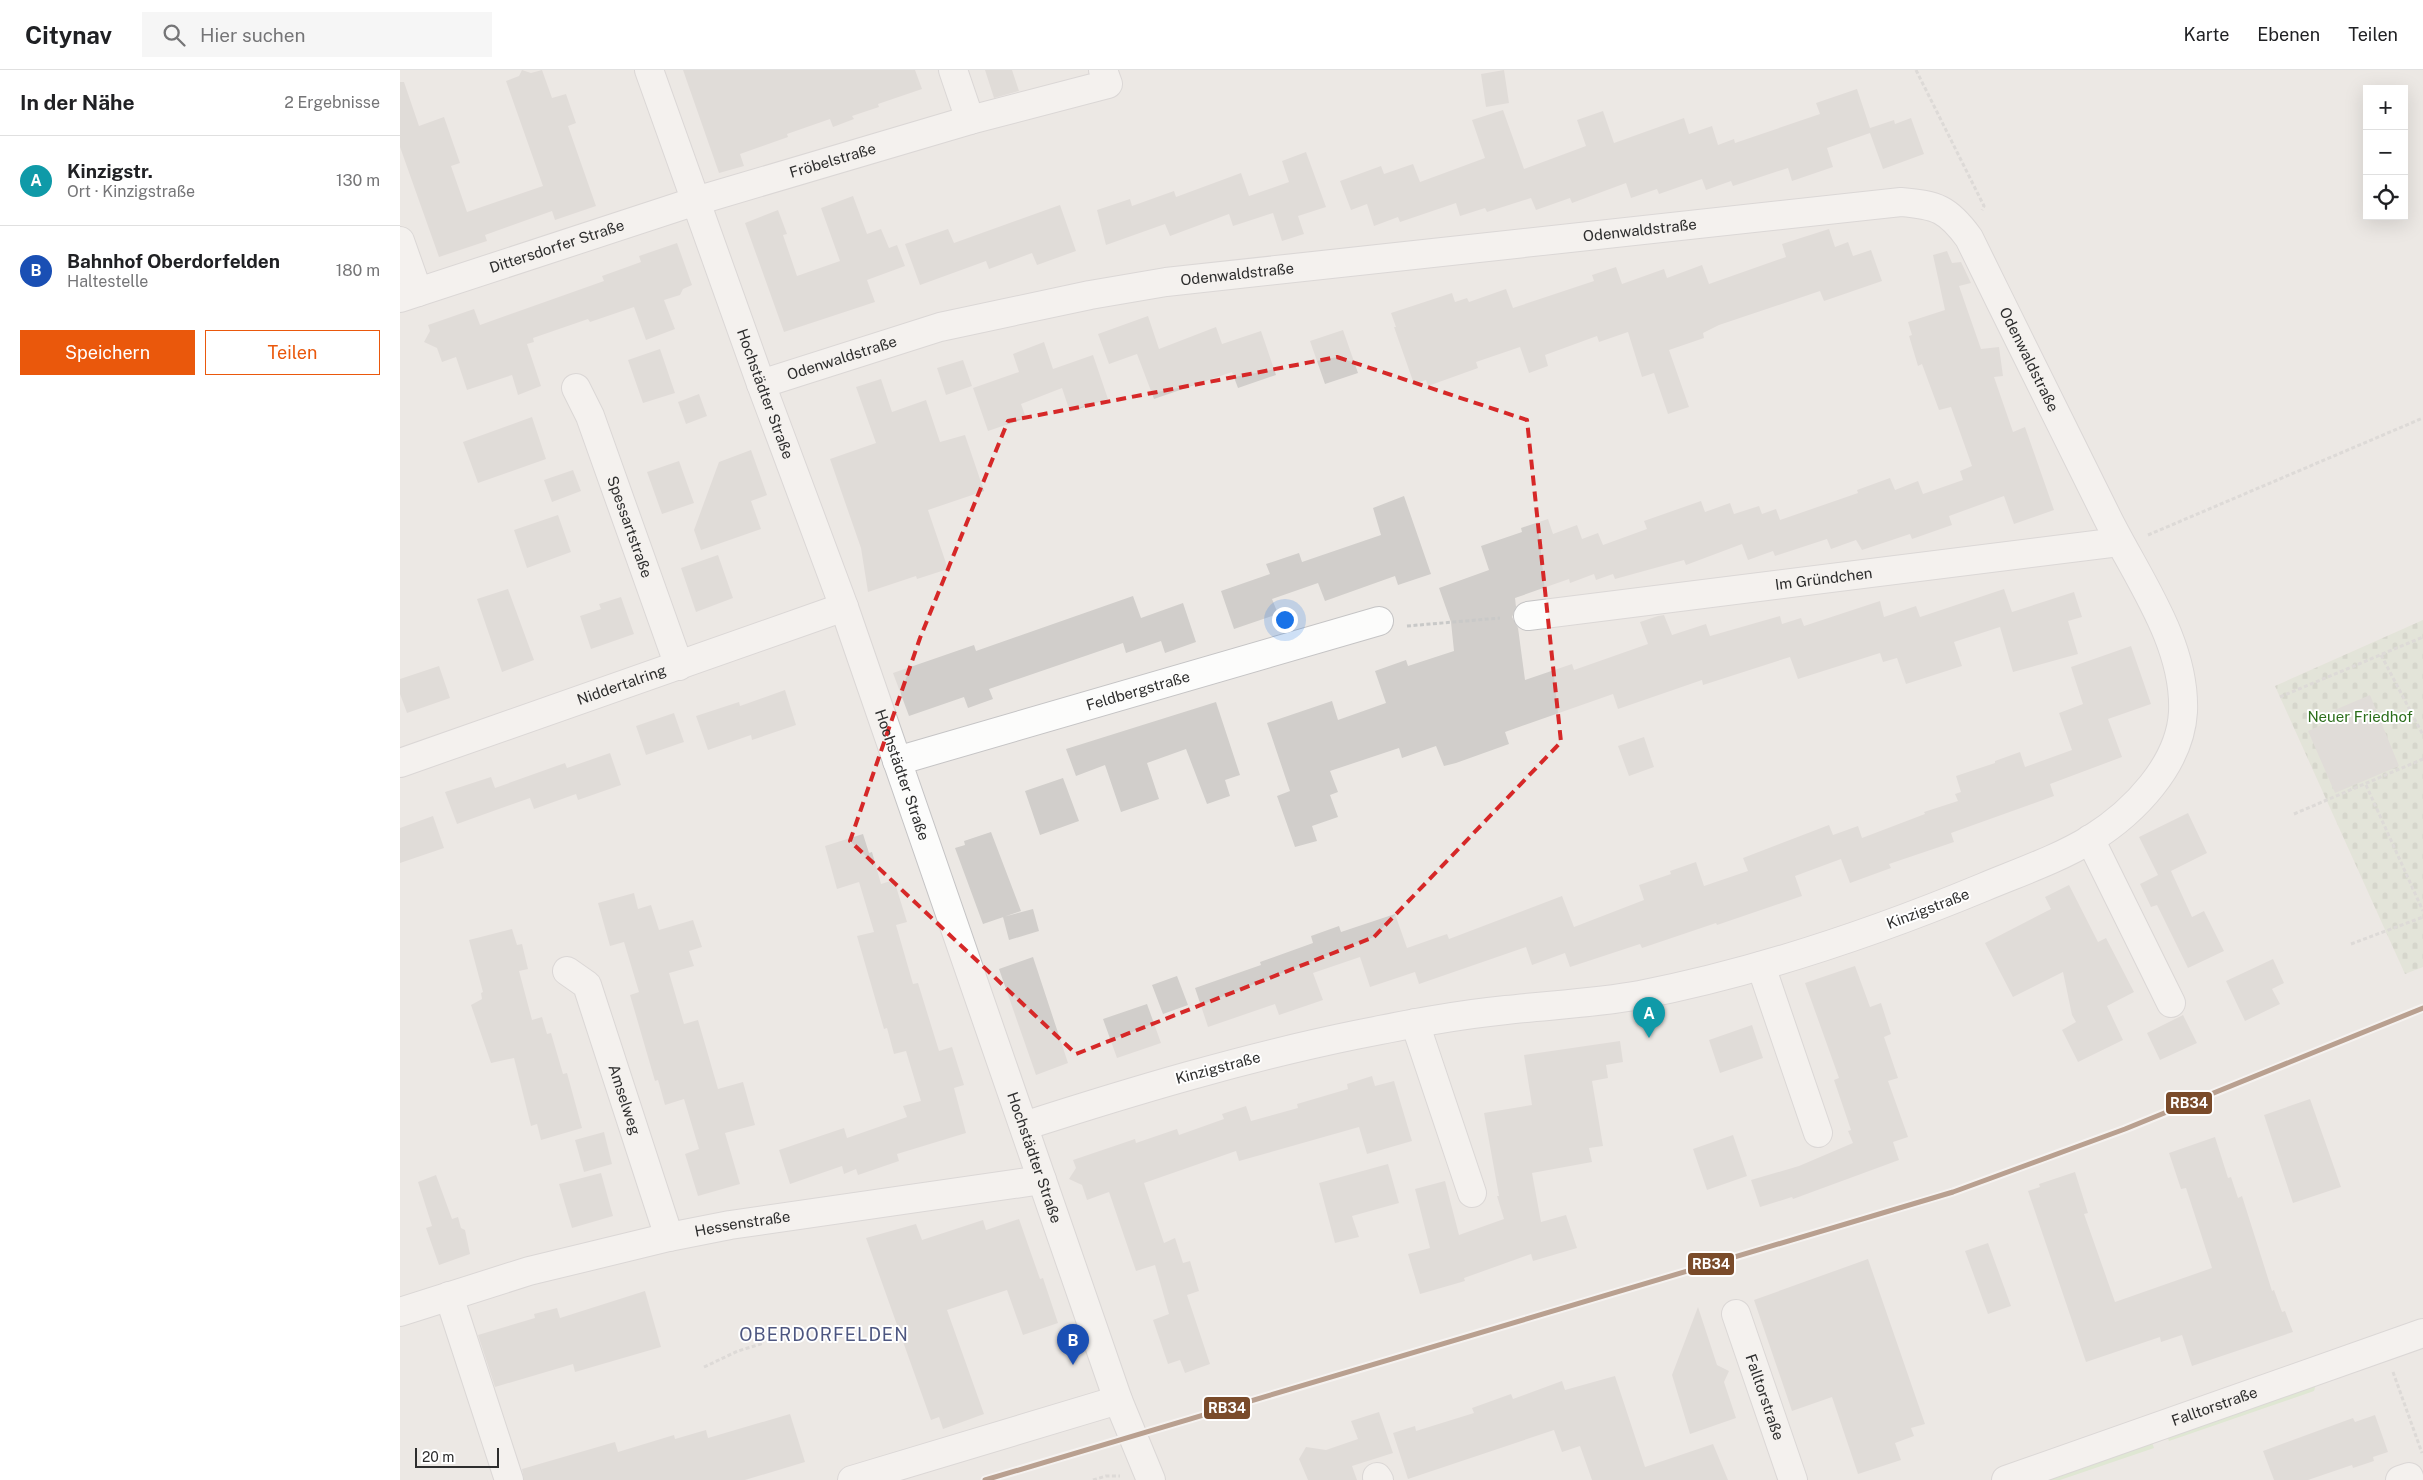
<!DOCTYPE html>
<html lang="de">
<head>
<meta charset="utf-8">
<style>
  body { margin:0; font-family:"Public Sans",sans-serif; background:#f6f6f6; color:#202124 }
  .controls { position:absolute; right:15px; top:15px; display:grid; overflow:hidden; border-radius:0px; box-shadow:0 5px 20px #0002 }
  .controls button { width:45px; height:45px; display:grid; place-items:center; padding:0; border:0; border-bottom:1px solid #e0e0e0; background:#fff; color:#202124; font:25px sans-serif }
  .scale { position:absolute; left:15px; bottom:12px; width:84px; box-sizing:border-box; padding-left:5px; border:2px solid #2e2e2e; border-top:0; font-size:14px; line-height:18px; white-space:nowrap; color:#2e2e2e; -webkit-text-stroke:4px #fff; paint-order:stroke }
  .you { position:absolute; left:884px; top:549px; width:18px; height:18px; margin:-12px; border:4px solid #fff; border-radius:50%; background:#1a73e8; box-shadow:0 0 0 8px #1a73e833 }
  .badge { display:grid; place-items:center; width:32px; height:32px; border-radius:50%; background:#ea580c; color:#fff; font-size:16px; font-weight:700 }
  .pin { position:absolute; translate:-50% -41px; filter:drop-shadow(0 1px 2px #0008) }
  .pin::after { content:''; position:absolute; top:26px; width:18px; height:15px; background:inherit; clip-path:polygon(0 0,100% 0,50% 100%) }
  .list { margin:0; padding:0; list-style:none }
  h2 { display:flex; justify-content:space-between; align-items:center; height:65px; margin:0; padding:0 20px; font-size:21px }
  h2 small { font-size:16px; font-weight:400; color:#757577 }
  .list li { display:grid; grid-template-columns:32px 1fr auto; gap:15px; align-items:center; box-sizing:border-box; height:90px; padding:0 20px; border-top:1px solid #e0e0e0 }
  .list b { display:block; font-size:19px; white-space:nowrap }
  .list p { margin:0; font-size:16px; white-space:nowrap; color:#757577 }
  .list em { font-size:16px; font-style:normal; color:#757577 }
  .actions { display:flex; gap:10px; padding:15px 20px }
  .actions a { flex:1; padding:11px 0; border:1px solid #ea580c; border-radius:0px; text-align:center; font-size:18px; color:#ea580c }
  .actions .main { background:#ea580c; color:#fff }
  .icon { flex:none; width:28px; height:28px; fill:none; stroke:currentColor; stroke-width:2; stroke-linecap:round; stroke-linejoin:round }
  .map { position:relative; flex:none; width:2023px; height:1410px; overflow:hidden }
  header { display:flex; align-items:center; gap:30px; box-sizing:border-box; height:70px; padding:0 25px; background:#fff; border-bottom:1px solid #e0e0e0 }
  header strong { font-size:24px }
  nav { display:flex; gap:28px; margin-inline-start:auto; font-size:18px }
  .search { width:350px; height:45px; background:#f6f6f6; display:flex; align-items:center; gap:12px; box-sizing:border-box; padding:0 18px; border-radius:0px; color:#757577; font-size:19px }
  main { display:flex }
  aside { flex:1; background:#fff }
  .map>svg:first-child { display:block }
  .grass { fill:#cee6be }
  .cemetery { fill:url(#cemetery-stones) }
  .building { fill:#d1cecb }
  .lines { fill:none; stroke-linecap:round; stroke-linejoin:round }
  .minor-casing { stroke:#c5c4c5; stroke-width:30 }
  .path { stroke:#c9c9c8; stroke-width:3; stroke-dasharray:4 2.5; stroke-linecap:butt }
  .minor { stroke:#fcfcfb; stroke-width:28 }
  .rail-1-casing { stroke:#fff; stroke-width:9 }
  .rail-1 { stroke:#7a4b2a; stroke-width:5 }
  .marked { fill:none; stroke:#d62828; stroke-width:4; stroke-dasharray:10 6; stroke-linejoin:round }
  .labels { text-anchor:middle; stroke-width:4; stroke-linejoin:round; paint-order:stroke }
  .street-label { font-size:15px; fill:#2e2e2e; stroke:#fff }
  .park-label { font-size:15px; fill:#2c6e1b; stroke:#fff }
  .quarter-label { font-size:18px; letter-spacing:1px; fill:#4d5680; stroke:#fff }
  .line-badge { stroke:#fff; stroke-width:2 }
  .badge-label { font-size:14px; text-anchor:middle; font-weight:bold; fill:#fff }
</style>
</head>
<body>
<header>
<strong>Citynav</strong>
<div class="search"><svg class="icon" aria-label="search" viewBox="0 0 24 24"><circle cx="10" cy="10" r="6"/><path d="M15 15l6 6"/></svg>Hier suchen</div>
<nav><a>Karte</a><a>Ebenen</a><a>Teilen</a></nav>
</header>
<main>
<aside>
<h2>In der Nähe<small>2 Ergebnisse</small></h2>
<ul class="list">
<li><span class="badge" style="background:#0f9aa8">A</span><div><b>Kinzigstr.</b><p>Ort · Kinzigstraße</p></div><em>130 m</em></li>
<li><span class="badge" style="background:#1a4fb4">B</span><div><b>Bahnhof Oberdorfelden</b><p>Haltestelle</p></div><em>180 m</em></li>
</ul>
<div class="actions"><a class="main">Speichern</a><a>Teilen</a></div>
</aside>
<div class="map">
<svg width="2023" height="1410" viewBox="0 0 2023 1410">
  <defs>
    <pattern id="cemetery-stones" width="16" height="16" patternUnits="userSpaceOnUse" patternTransform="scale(1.25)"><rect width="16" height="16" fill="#d8e0cc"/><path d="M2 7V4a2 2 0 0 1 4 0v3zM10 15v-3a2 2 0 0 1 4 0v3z" fill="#bac0b0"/></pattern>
  </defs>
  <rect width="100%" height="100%" fill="#ece8e4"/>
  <!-- grass -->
  <path class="grass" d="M1916,1314L1914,1321L1769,1371L1767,1365Z
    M1751,1370L1754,1378L1660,1410H1636Z"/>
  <!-- cemetery -->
  <path class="cemetery" d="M2023,550V897L2005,904L1875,616Z"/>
  <!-- building -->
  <path class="building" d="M122,0L131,3L142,0L152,28L166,24L176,53L168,56L196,136L155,150L152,141L85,165L87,171L39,187L0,77V12H4L19,56L44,47L60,93L51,96L67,142L143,116L106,11L119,6Z
    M283,0H515L522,19L478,34L479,37L452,46L454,49L433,57L430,49L387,64L388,67L340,84L344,96L319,103Z
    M585,0H612L619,21L594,28Z
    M1104,0L1109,33L1086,37L1081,4Z
    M1457,19L1470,58L1494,50L1495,54L1511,48L1524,84L1483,99L1470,63L1427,78L1433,97L1392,111L1388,98L1333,116L1331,111L1306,120L1302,109L1259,124L1257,119L1231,128L1226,113L1172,133L1170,128L1136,140L1131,128L1087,142L1085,138L1060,146L1056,133L1000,152L998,147L974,156L967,134L951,140L940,111L981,96L984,104L1013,94L1020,112L1085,88L1072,50L1103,40L1124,99L1186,76L1177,50L1203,41L1214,73L1284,48L1289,64L1312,56L1318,75L1334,69L1335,73L1420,44L1416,33Z
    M906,82L926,137L898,146L904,164L882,171L873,143L833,156L829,144L770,166L765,154L706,175L697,140L730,129L732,136L774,121L776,127L841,103L849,126L889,112L882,91Z
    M453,126L467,164L481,159L489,178L497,175L505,196L467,210L475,232L384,262L345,153L378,140L387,164L383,165L397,206L440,191L421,138Z
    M660,135L676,181L637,195L632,183L589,199L586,191L520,215L505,174L548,159L554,173Z
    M1429,159L1435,177L1448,172L1453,186L1471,180L1482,211L1424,231L1420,221L1319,255L1303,263L1304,268L1269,280L1289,337L1268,344L1254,303L1242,307L1228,262L1199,272L1197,266L1145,285L1148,296L1129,303L1120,277L1076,292L1078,298L1028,316L1026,310L1014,314L994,257H996L991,243L1052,223L1055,232L1067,228L1069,232L1106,219L1113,238L1194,211L1192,205L1216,197L1222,214L1264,199L1267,208L1302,195L1309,214L1386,187L1382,174Z
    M277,173L292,215L283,219L280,225L264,230L275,259L246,270L234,237L190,252L188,249L133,268L134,272L127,274L141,316L118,325L112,305L67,320L56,287L42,292L37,278L24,272L30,261L28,255L74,239L80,255L204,211L202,206L241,192L239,186Z
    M1547,181L1552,193L1561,192L1571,213L1559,216L1581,279L1599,277L1603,306L1594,307L1613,362L1625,357L1654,440L1614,454L1604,426L1549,446L1552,455L1512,469L1510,464L1462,480L1456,470L1431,479L1427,469L1375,486L1373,481L1348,490L1342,474L1286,495L1284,490L1215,509L1213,504L1196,510L1194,504L1170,513L1169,509L1115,528L1116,537L1112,547L1118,558L1125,610L1172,594L1174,600L1248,574L1240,552L1258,546L1264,545L1272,565L1306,554L1310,566L1380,546L1382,554L1401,548L1404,556L1480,531L1484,547L1516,536L1520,547L1604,519L1612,542L1674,522L1682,547L1668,551L1678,584L1613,602L1600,557L1554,572L1562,596L1506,614L1497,588L1483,592L1480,583L1398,609L1390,587L1303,615L1302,610L1218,639L1213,624L1105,662L1109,674L1056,693L1044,696L1036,676L1002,688L999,678L930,701L938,722L930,725L938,747L912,756L917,771L895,777L877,726L890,721L867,653L932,631L938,650L986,633L975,601L1006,590L1008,596L1054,581L1051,552L1039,518L1089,500L1081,476L1122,462L1121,458L1148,449L1153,464L1177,455L1182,469L1198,463L1203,475L1247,459L1244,451L1301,431L1305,442L1330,433L1334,444L1359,436L1362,444L1376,439L1380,450L1458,423L1457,420L1490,408L1495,420L1518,411L1523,424L1563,410L1560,401L1572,396L1551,337L1539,340L1522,294L1518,296L1509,266L1512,265L1508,252L1545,240L1533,185Z
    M748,246L759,279L816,257L822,274L861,261L876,305L838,318L832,302L754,329L737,284L709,294L698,264Z
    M943,260L958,303L925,314L910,271Z
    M644,272L653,299L693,285L708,329L670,342L662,318L621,334L626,348L588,361L573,318L619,302L613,284Z
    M260,279L275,323L243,333L228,290Z
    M563,290L572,316L546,325L537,298Z
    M481,309L492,342L526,330L540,372L565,365L584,421L528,440L548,499L517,509L516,506L468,522L461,478L430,389L476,373L456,317Z
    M299,324L307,346L286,354L278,332Z
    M132,347L146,389L78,413L63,372Z
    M351,380L367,425L351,431L361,459L301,480L294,460L319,392Z
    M279,391L294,433L262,444L247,402Z
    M173,400L181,421L152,432L144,410Z
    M1004,426L1031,504L998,515L995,506L925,531L918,513L872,529L878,544L834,559L821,521L870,504L866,494L899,483L902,492L981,465L973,438Z
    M158,445L171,482L127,498L114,460Z
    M318,485L333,528L296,542L281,498Z
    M108,519L134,590L102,602L77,529Z
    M733,526L741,548L783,533L796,572L765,583L761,571L726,583L723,573L589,619L593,629L568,638L564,627L509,646L493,603L574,575L576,581Z
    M221,527L234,564L191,579L180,546L201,539L199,534Z
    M1731,576L1751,634L1708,649L1722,687L1650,714L1654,726L1551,763L1554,772L1489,794L1491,798L1450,813L1441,789L1395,806L1402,826L1317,855L1316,853L1242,878L1240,874L1170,897L1165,883L1132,895L1126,877L1019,914L1015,902L970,917L960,887L913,903L923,930L879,945L875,934L808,957L795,918L861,895L860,892L913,873L911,866L939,856L941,862L995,844L1007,878L1047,864L1049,869L1162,826L1174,857L1244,830L1239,815L1271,804L1270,801L1296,792L1304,816L1348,801L1343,788L1429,755L1433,765L1458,756L1462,768L1525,744L1524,742L1558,731L1555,724L1561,722L1556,706L1595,693V691L1620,682L1625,697L1672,680L1659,643L1683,634L1671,597Z
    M39,596L50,628L7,643L0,624V609Z
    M385,620L396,655L352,670L351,665L308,680L296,646L339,632L340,636Z
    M1970,625L1999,696L1935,723L1908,661L1933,650L1930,642Z
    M816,632L840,705L825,710L830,726L807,734L786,679L747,693L759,729L721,742L705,695L676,706L666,679Z
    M274,643L284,672L246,685L236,656Z
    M1244,667L1254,697L1229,706L1218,676Z
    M210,683L221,715L178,730L176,724L134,739L130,728L57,754L45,722L91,707L95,718L165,693L167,698Z
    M663,708L679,751L640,765L625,721Z
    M1788,743L1807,783L1771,801L1792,847L1804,841L1824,881L1788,898L1757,835L1751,837L1740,814L1758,805L1739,767Z
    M33,746L44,778L0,793V758Z
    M591,762L621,841L583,854L555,778L565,775L564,771Z
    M463,764L469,783L472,782L481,814L494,810L507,852L496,855L513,914L518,913L539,981L552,977L564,1015L554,1018L566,1063L497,1084L499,1091L458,1105L456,1099L444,1104L442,1096L390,1114L379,1080L444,1058L447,1068L507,1047L503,1036L521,1031L506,981L494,984L487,958L484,959L457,866L474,862L459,812L437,819L425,776Z
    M1669,815L1698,872L1706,868L1734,922L1707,936L1723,970L1678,992L1662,960L1676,952L1672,945L1663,902L1613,927L1585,873L1651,839L1645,827Z
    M234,823L238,839L251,835L259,860L293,850L302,877L289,881L294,896L269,903L284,954L298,950L318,1019L343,1012L355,1055L325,1063L340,1114L298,1126L285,1084L299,1079L284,1029L265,1035L258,1010L255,1011L230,925L239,922L224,872L210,876L198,833Z
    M633,839L639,861L609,870L603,847Z
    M112,859L117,875L122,874L128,899L119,901L132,950L142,947L147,964L151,963L163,1004L167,1003L182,1058L141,1070L137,1054L131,1056L114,988L91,993L71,935L82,929L81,923L83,922L69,870Z
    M633,887L668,993L636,1005L599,899Z
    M1873,889L1884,913L1872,919L1880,934L1845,951L1826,911Z
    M1455,896L1470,937L1481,933L1491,964L1484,967L1498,1008L1488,1011L1508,1067L1493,1072L1499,1090L1393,1129L1392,1127L1360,1137L1351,1110L1399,1096L1453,1073L1448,1061L1451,1060L1434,1010L1439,1008L1405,913Z
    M777,906L788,935L763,944L752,915Z
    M747,934L761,973L717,988L703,949Z
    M1783,945L1797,973L1760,990L1747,963Z
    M1352,955L1363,988L1320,1003L1309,970Z
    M1220,971L1223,992L1206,995L1208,1008L1192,1011L1203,1076L1189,1078L1192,1092L1132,1103L1141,1152L1166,1145L1177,1178L1133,1191L1131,1184L1064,1208L1065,1211L1020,1224L1008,1184L1030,1178L1015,1119L1045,1111L1059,1165L1104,1149L1097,1126H1099L1084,1043L1132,1035L1124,985Z
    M972,1006L975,1016L994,1011L1012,1071L967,1084L959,1057L839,1091L836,1081L744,1113L764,1173L775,1168L783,1193L790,1191L799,1221L787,1225L810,1294L785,1303L780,1290L768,1294L753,1250L769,1244L755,1195L736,1201L709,1122L687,1130L682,1115L669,1109L676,1098L673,1090L735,1069L736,1073L777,1059L779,1065L824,1049L822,1044L846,1036L851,1051L898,1038L897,1034L948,1019L947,1014Z
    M1910,1029L1941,1117L1893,1133L1864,1045Z
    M204,1062L212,1094L184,1102L175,1070Z
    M1333,1065L1347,1106L1307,1120L1293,1079Z
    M1815,1067L1828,1108L1831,1107L1838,1128L1842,1126L1872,1221L1874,1220L1882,1242L1885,1241L1893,1262L1792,1296L1782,1265L1761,1272L1760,1267L1686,1292L1628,1121L1640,1117L1639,1114L1675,1102L1688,1143L1684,1144L1715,1232L1812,1198L1786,1118L1781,1119L1769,1083Z
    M988,1094L999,1133L952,1146L959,1167L935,1173L919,1113Z
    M201,1103L213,1146L172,1158L159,1114Z
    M36,1105L52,1149L58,1147L61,1158L65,1160L70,1184L39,1195L26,1158L32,1156L18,1112Z
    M619,1149L640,1209L643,1208L658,1253L623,1265L607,1220L547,1240L584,1344L543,1359L539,1347L531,1350L466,1168L516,1154L522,1170L583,1150L586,1160Z
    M1588,1173L1611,1236L1588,1244L1565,1181Z
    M1468,1189L1525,1354L1511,1358L1514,1366L1495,1373L1501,1390L1458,1404L1432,1327L1392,1341L1354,1230Z
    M245,1221L261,1277L175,1302L173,1294L95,1317L78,1265L135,1248L134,1244L157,1238L160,1248Z
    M1298,1237L1317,1295L1329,1301L1324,1312L1336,1348L1290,1364L1272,1305Z
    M1215,1306L1245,1397L1313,1374L1328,1410H1192L1180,1376L1162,1382L1154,1360L1008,1409L993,1363L1015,1356L1016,1361L1074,1343L1072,1338L1111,1324L1113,1329L1162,1311L1165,1320Z
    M979,1342L993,1383L952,1396L957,1410H908L899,1389L906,1377L926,1380L958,1369L951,1351Z
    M390,1344L405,1392L345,1410H124L122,1399L215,1372L218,1382L274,1365L275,1369L306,1360L308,1368Z
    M1975,1345L1988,1382L1973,1387L1974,1391L1953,1398L1952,1395L1908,1410H1874L1863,1381L1953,1348L1955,1352Z"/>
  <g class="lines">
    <!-- minor casing -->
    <g class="minor-casing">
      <g id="minor">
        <path id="s1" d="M249,0L361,314L444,537L718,1330L751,1410"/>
        <path d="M553,0L570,50"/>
        <path d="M0,171L18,222"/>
        <path id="s2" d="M0,228L296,131L570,50L708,14L703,0"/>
        <path id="s3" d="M361,314L540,257L690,225L766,212L1501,132C1537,135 1548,139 1569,168C1614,260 1660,352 1705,443C1735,505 1786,571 1783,642C1780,695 1734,742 1691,769C1658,789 1620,802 1584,817C1473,863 1358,902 1240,925C1196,933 1151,935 1106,940C1055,945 1005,955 955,965C843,988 733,1021 624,1056"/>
        <path id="s4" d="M176,318L190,346L279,596"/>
        <path id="s5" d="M1128,546L1719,472"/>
        <path id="s6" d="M497,691L979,551"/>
        <path id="s7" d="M0,693L444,537"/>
        <path d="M1690,769L1771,933"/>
        <path d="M1361,896L1418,1063"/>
        <path id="s8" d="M167,901L187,915L269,1167"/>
        <path d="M1015,953L1072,1123"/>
        <path d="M49,1226L109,1410"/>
        <path id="s9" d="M0,1242L129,1201L269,1167L330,1155L642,1110"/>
        <path id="s10" d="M1336,1244L1393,1410"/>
        <path d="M977,1407L979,1410"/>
        <path d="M452,1410L718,1330"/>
        <path id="s11" d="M1606,1410L2023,1263"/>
        <path d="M2000,1410L2009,1407L2010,1410"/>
      </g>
    </g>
    <!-- path -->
    <path class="path" d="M1516,0L1584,136L1582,140
      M1748,465L2023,348
      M1007,556L1100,548
      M1981,585L2023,665
      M1880,627L2023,567
      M1966,715L2023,841
      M1894,744L2023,689
      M1951,874L2023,847
      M304,1297L338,1281L364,1273
      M1993,1302L2022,1383
      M693,1410L706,1406H720"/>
    <!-- minor -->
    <use href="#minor" class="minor"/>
    <!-- rail-1 casing -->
    <g class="rail-1-casing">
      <path id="rail-1" d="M585,1410L1553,1122L1725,1059L2023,938"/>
    </g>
    <!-- rail-1 -->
    <use href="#rail-1" class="rail-1"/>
  </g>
  <!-- marked area -->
  <path d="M0 0H2023V1410H0ZM937,287L1127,350L1161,672L974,867L676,984L450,771L520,568L608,351Z" fill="#ece8e4" fill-opacity=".55" fill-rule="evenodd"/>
  <path class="marked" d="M937,287L1127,350L1161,672L974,867L676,984L450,771L520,568L608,351Z"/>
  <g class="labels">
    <!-- street labels -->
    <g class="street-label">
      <text dy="5" stroke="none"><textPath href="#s2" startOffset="454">Fröbelstraße</textPath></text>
      <text dy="5" stroke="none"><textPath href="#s3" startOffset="895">Odenwaldstraße</textPath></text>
      <text dy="5" stroke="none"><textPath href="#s2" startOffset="165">Dittersdorfer Straße</textPath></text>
      <text dy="5" stroke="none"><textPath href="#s3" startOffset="490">Odenwaldstraße</textPath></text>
      <text dy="5" stroke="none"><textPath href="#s3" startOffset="85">Odenwaldstraße</textPath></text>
      <text dy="5" stroke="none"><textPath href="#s3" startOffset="1374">Odenwaldstraße</textPath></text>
      <text dy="5" stroke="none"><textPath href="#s1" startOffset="344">Hochstädter Straße</textPath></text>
      <text dy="5" stroke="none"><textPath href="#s4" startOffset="149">Spessartstraße</textPath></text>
      <text dy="5" stroke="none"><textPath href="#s5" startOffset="298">Im Gründchen</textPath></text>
      <text dy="5" stroke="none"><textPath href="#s7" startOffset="235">Niddertalring</textPath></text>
      <text dy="5" stroke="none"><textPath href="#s6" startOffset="251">Feldbergstraße</textPath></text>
      <text dy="5" stroke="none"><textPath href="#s1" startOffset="749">Hochstädter Straße</textPath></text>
      <text transform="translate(1528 839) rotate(-21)" y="5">Kinzigstraße</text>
      <text transform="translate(818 998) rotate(-15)" y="5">Kinzigstraße</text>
      <text dy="5" stroke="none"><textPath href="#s8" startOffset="145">Amselweg</textPath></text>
      <text dy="5" stroke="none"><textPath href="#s1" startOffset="1154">Hochstädter Straße</textPath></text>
      <text dy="5" stroke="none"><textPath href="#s9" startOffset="354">Hessenstraße</textPath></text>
      <text dy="5" stroke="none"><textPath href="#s10" startOffset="88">Falltorstraße</textPath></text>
      <text dy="5" stroke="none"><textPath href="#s11" startOffset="221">Falltorstraße</textPath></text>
    </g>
    <!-- park labels -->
    <g class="park-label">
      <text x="1960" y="652">Neuer Friedhof</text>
    </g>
    <!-- quarter labels -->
    <g class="quarter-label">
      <text x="424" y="1271">OBERDORFELDEN</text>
    </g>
  </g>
  <g class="line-badge">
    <rect x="1765" y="1021" width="48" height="24" rx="5" fill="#7a4b2a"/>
    <rect x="1287" y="1182" width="48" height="24" rx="5" fill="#7a4b2a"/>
    <rect x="803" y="1326" width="48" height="24" rx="5" fill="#7a4b2a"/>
  </g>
  <g class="badge-label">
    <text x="1789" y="1038">RB34</text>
    <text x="1311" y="1199">RB34</text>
    <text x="827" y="1343">RB34</text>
  </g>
</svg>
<div class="controls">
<button>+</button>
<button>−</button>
<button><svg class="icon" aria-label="locate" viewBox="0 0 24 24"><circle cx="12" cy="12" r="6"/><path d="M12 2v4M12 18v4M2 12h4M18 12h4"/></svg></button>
</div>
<div class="scale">20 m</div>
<div class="you"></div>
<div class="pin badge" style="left:1249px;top:968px;background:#0f9aa8">A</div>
<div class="pin badge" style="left:673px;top:1295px;background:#1a4fb4">B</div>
</div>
</main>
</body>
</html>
